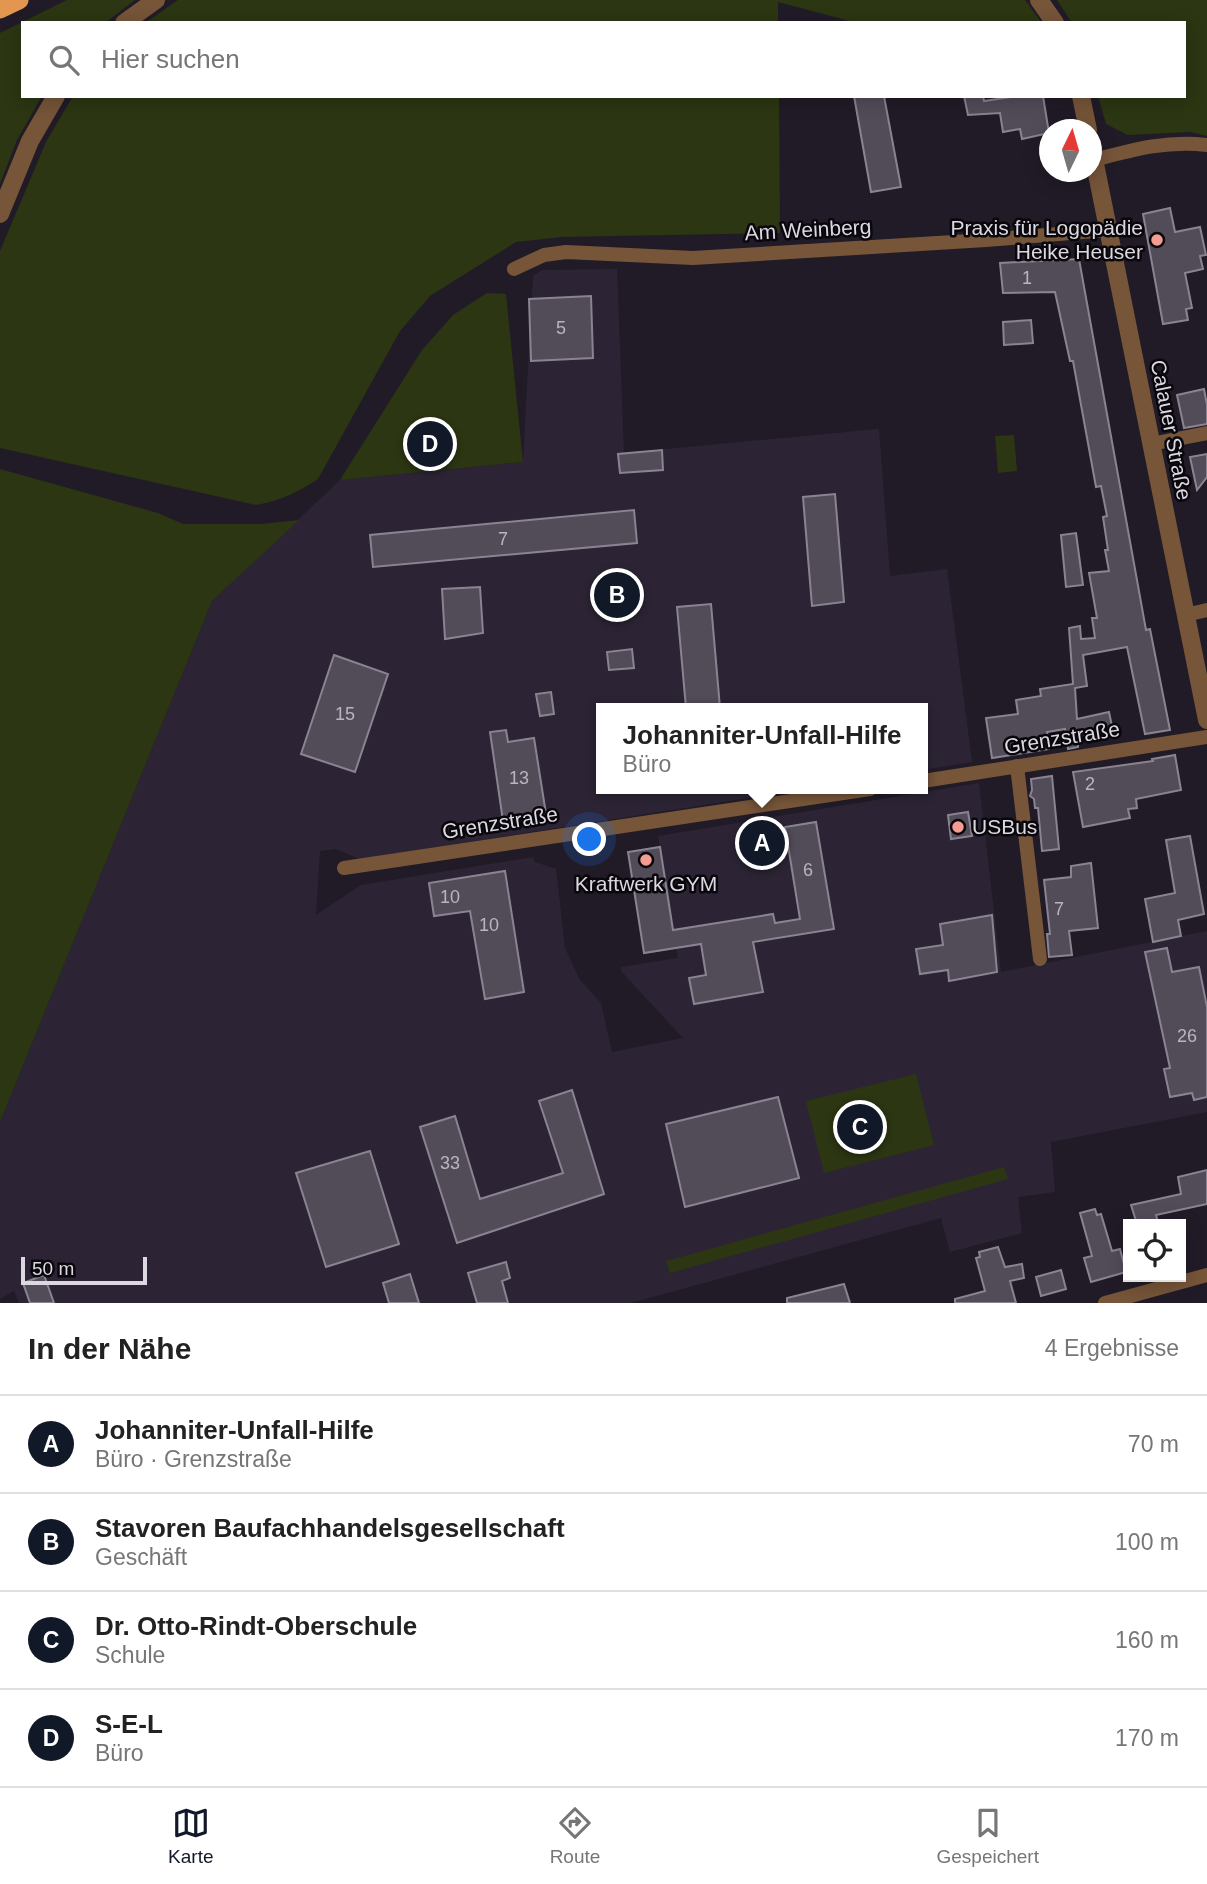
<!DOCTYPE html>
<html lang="de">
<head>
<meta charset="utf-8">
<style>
  body { margin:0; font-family:Arial,sans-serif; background:#f6f6f6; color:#222 }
  .controls { position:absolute; right:21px; bottom:21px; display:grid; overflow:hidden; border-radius:0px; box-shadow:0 4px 18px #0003 }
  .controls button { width:63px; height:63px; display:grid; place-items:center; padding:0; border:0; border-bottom:2px solid #e0e0e0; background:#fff; color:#222; font:35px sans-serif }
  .compass { position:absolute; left:1039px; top:119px; width:63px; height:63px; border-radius:50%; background:#fff; box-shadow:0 4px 18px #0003; rotate:5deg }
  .scale { position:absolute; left:21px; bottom:18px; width:126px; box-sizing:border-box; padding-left:7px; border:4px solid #dbd8e0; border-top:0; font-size:19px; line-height:24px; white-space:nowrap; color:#dbd8e0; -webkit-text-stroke:5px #09070c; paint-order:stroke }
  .you { position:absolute; left:590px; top:840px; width:24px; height:24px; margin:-18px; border:5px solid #fff; border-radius:50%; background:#1a73e8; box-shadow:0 0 0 10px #1a73e833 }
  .badge { display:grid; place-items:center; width:46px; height:46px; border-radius:50%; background:#111827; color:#fff; font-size:23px; font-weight:700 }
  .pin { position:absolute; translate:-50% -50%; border:4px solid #fff; box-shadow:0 2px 7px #0006 }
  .popup { position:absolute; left:596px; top:703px; width:332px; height:91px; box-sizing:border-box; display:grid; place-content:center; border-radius:0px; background:#fff; filter:drop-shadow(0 2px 5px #0005); font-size:23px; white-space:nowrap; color:#767676 }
  .popup b { font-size:26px; color:#222 }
  .popup::after { content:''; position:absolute; left:50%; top:100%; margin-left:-14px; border:14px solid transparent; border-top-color:#fff }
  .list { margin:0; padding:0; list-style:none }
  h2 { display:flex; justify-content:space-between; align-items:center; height:91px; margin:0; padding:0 28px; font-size:30px }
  h2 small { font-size:23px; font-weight:400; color:#767676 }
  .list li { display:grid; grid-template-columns:46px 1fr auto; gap:21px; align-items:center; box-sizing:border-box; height:98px; padding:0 28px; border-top:2px solid #e0e0e0 }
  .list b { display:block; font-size:26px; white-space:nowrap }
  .list p { margin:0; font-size:23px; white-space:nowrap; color:#767676 }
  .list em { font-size:23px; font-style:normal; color:#767676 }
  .icon { flex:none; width:38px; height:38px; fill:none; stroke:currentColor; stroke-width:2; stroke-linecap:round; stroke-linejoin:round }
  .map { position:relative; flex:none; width:1207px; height:1303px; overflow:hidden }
  .search { position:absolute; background:#fff; box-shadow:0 4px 18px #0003; left:21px; right:21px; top:21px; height:77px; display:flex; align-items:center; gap:18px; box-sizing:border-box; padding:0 24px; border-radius:0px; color:#767676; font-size:26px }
  .sheet { height:483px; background:#fff }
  nav { display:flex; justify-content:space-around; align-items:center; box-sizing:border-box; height:98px; border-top:2px solid #e0e0e0; background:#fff; font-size:19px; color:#767676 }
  nav a { display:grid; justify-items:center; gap:4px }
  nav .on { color:#111827 }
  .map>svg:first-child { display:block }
  .built { fill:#2c2434 }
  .green { fill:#2c3612 }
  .building { fill:#524c59; stroke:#8a8392; stroke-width:2 }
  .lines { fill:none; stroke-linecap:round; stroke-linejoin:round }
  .minor { stroke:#765539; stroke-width:14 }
  .tertiary { stroke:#765539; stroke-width:18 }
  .trunk { stroke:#e29650; stroke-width:19 }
  .poi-dot { fill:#f59c92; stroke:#09070c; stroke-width:2.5 }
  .labels { text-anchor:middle; stroke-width:5; stroke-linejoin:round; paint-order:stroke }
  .number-label { font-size:18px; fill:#b9b5be }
  .poi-label { font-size:21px; fill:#dbd8e0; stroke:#09070c; text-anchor:end }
  .street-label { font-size:21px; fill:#dbd8e0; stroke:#09070c }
</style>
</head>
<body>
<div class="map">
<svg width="1207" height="1303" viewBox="0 0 1207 1303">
  <rect width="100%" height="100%" fill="#211b27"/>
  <!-- built -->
  <path class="built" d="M617,269L624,453L879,429L890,576L947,569L972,762L923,770V708H601V789H805L360,859L335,849L320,851L316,915L361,885L533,857L535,862L556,869L565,948L580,980L601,1003L612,1052L683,1038L621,971V967L678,958L658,836L979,783L1001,972L1207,931V1112L1051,1142L1055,1192L1018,1197L1022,1233L950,1252L941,1218L631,1303H19L14,1291L0,1299V1122L212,601L340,480L523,462L533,276L542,270Z"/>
  <!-- green -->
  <path class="green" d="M67,0H135L105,23H23V96H42L17,140L0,184V33Z
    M178,0H1025L1042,23H857L778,2V23H145Z
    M1057,0H1207V136L1190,132L1128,135L1106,124L1098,96H1184V23H1072Z
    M73,96H779L780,233L562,237L516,242L430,296L400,331L318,479C298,492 280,501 256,505L0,448V251L46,142Z
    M487,293L506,294L523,462L340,480L422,350L453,315Z
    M1014,435L1017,471L998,473L995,436Z
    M0,469L158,513L183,524H261L299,520L212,601L0,1122Z
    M916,1074L934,1145L824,1173L806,1101Z
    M1004,1167L1008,1179L670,1273L666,1261Z"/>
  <!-- building -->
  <path class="building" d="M854,96H884L901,187L871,192Z
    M964,96H983L984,101L1017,96H1043L1049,133L1022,139L1020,129L1003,132L1000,113L968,115Z
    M1170,208L1175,232L1200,227L1206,255L1200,256L1203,269L1185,273L1192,308L1186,309L1188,320L1163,324L1143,214Z
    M1079,259L1146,630L1150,629L1170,730L1145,734L1127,647L1083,655L1087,686L1075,688L1077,719L1109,712L1113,731L1078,738V747L1068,749L1065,729L1047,732L1049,749L992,758L986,718L1018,714L1016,700L1041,696L1040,689L1073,684L1069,628L1080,626L1081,639L1095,638L1092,618H1097L1089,573L1109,571L1105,550H1108L1103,517L1107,516L1101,486L1096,487L1073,361H1070L1055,292L1003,293L1000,263Z
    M591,296L593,358L531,361L529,299Z
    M1031,320L1033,343L1004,345L1003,322Z
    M1204,389L1207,405V424L1184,428L1177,395Z
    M662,450L663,470L620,473L618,454Z
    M1207,454V477L1197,490L1190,457Z
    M835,494L844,602L812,606L803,497Z
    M634,510L637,543L373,567L370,535Z
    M1076,533L1083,585L1066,587L1061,535Z
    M480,587L483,633L445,639L442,589Z
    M711,604L720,708H686L677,607Z
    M632,649L634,668L609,670L607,652Z
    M334,655L388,674L355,772L301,754Z
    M551,692L554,714L540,716L536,694Z
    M506,730L508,742L534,738L546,814L503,821L490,732Z
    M1175,755L1181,790L1136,799L1137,808L1128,809L1130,818L1083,827L1073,772L1153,761L1152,759Z
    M1052,776L1059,849L1042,851L1038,808H1035L1034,799L1030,796L1032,790L1031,779Z
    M968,812L972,836L951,839L948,815Z
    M816,822L834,929L753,942L763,992L694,1004L689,978L706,975L701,944L644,953L628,852L660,847L673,930L773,914L775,923L800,919L785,827Z
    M1190,836L1204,914L1178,920L1181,936L1153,942L1145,899L1175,893L1166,840Z
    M1091,863L1098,928L1069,931L1072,955L1049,957L1047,934H1050L1044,880L1071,877V866Z
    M505,871L524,992L485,999L470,911L434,916L429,883Z
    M992,915L997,972L949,981L948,970L920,974L916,949L943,945L940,924Z
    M1167,948L1172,972L1199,967L1207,1007V1097L1194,1100L1192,1093L1170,1097L1164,1069L1170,1068L1145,952Z
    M572,1090L604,1194L457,1243L420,1127L455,1116L480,1199L563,1173L539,1101Z
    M778,1097L799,1178L685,1207L666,1124Z
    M370,1151L399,1244L326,1267L296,1173Z
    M1207,1170V1204L1156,1215L1158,1222L1137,1224L1131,1205L1181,1194L1178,1177Z
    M1095,1209L1097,1215L1101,1214L1112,1251L1120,1249L1126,1272L1091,1282L1084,1258L1092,1256L1080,1213Z
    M998,1247L1005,1267L1022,1264L1024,1278L1010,1281L1016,1303H955V1299L985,1291L976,1258L980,1257L979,1252Z
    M506,1262L510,1278L502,1281L508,1303H477L468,1273Z
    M1061,1270L1066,1289L1041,1296L1036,1277Z
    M410,1274L419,1303H389L383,1283Z
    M44,1275L54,1303H30L23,1283Z
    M844,1284L850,1303H787V1298Z"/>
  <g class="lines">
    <!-- minor -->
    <path class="minor" d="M1094,160C1132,150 1167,140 1207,145
      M514,269L544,255L566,252L693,258L986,240L1107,230
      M1151,444L1207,433
      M1185,615L1207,610
      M1017,766L1040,959
      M923,781L1207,737
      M344,868L870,789
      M1105,1303L1207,1275"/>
    <!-- tertiary -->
    <path class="tertiary" d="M1039,0L1055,23
      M124,23L156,0
      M1081,96L1088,130
      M1092,149L1207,720
      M0,214L30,141L56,96"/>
    <!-- trunk -->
    <path class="trunk" d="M0,9L19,0"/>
  </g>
  <!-- markers -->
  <g class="poi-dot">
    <circle cx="1157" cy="240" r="7"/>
    <circle cx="958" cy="827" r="7"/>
    <circle cx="646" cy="860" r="7"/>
  </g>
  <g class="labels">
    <!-- number labels -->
    <g class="number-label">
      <text x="1027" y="284">1</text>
      <text x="561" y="334">5</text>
      <text x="503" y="545">7</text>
      <text x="345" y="720">15</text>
      <text x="519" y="784">13</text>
      <text x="1090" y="790">2</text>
      <text x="808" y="876">6</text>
      <text x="450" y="903">10</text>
      <text x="1059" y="915">7</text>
      <text x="489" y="931">10</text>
      <text x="1187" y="1042">26</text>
      <text x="450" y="1169">33</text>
    </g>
    <!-- poi labels -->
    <g class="poi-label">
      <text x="1143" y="235">Praxis für Logopädie<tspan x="1143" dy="24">Heike Heuser</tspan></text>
      <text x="972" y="834" text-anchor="start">USBus</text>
      <text x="646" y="891" text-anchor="middle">Kraftwerk GYM</text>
    </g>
    <!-- street labels -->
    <g class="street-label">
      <text transform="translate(808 230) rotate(-3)" y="7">Am Weinberg</text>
      <text transform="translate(1171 430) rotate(79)" y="7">Calauer Straße</text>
      <text transform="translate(1062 738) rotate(-9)" y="7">Grenzstraße</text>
      <text transform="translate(500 823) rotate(-9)" y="7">Grenzstraße</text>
    </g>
  </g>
</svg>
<div class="controls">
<button><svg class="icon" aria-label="locate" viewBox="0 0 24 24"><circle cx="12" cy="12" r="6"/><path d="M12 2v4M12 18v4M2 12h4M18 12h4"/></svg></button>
</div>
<svg class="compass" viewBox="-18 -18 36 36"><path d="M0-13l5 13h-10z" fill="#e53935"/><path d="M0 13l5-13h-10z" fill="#767676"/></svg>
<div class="scale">50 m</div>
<div class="you"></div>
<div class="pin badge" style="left:762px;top:843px">A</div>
<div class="popup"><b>Johanniter-Unfall-Hilfe</b>Büro</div>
<div class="pin badge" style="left:617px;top:595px">B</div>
<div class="pin badge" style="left:860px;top:1127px">C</div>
<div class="pin badge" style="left:430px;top:444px">D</div>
<div class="search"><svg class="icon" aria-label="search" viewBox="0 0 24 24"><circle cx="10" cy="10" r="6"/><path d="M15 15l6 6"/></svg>Hier suchen</div>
</div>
<section class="sheet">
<h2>In der Nähe<small>4 Ergebnisse</small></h2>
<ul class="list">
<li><span class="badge">A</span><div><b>Johanniter-Unfall-Hilfe</b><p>Büro · Grenzstraße</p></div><em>70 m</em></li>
<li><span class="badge">B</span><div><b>Stavoren Baufachhandelsgesellschaft</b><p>Geschäft</p></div><em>100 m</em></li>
<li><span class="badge">C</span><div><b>Dr. Otto-Rindt-Oberschule</b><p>Schule</p></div><em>160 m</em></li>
<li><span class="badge">D</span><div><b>S-E-L</b><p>Büro</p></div><em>170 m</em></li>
</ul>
</section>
<nav>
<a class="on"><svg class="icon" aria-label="map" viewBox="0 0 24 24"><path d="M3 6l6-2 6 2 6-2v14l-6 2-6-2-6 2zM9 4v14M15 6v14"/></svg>Karte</a>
<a><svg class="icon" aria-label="directions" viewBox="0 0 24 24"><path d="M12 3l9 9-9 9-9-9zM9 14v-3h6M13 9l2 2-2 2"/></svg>Route</a>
<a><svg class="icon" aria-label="saved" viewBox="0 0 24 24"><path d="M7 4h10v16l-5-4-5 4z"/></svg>Gespeichert</a>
</nav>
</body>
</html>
